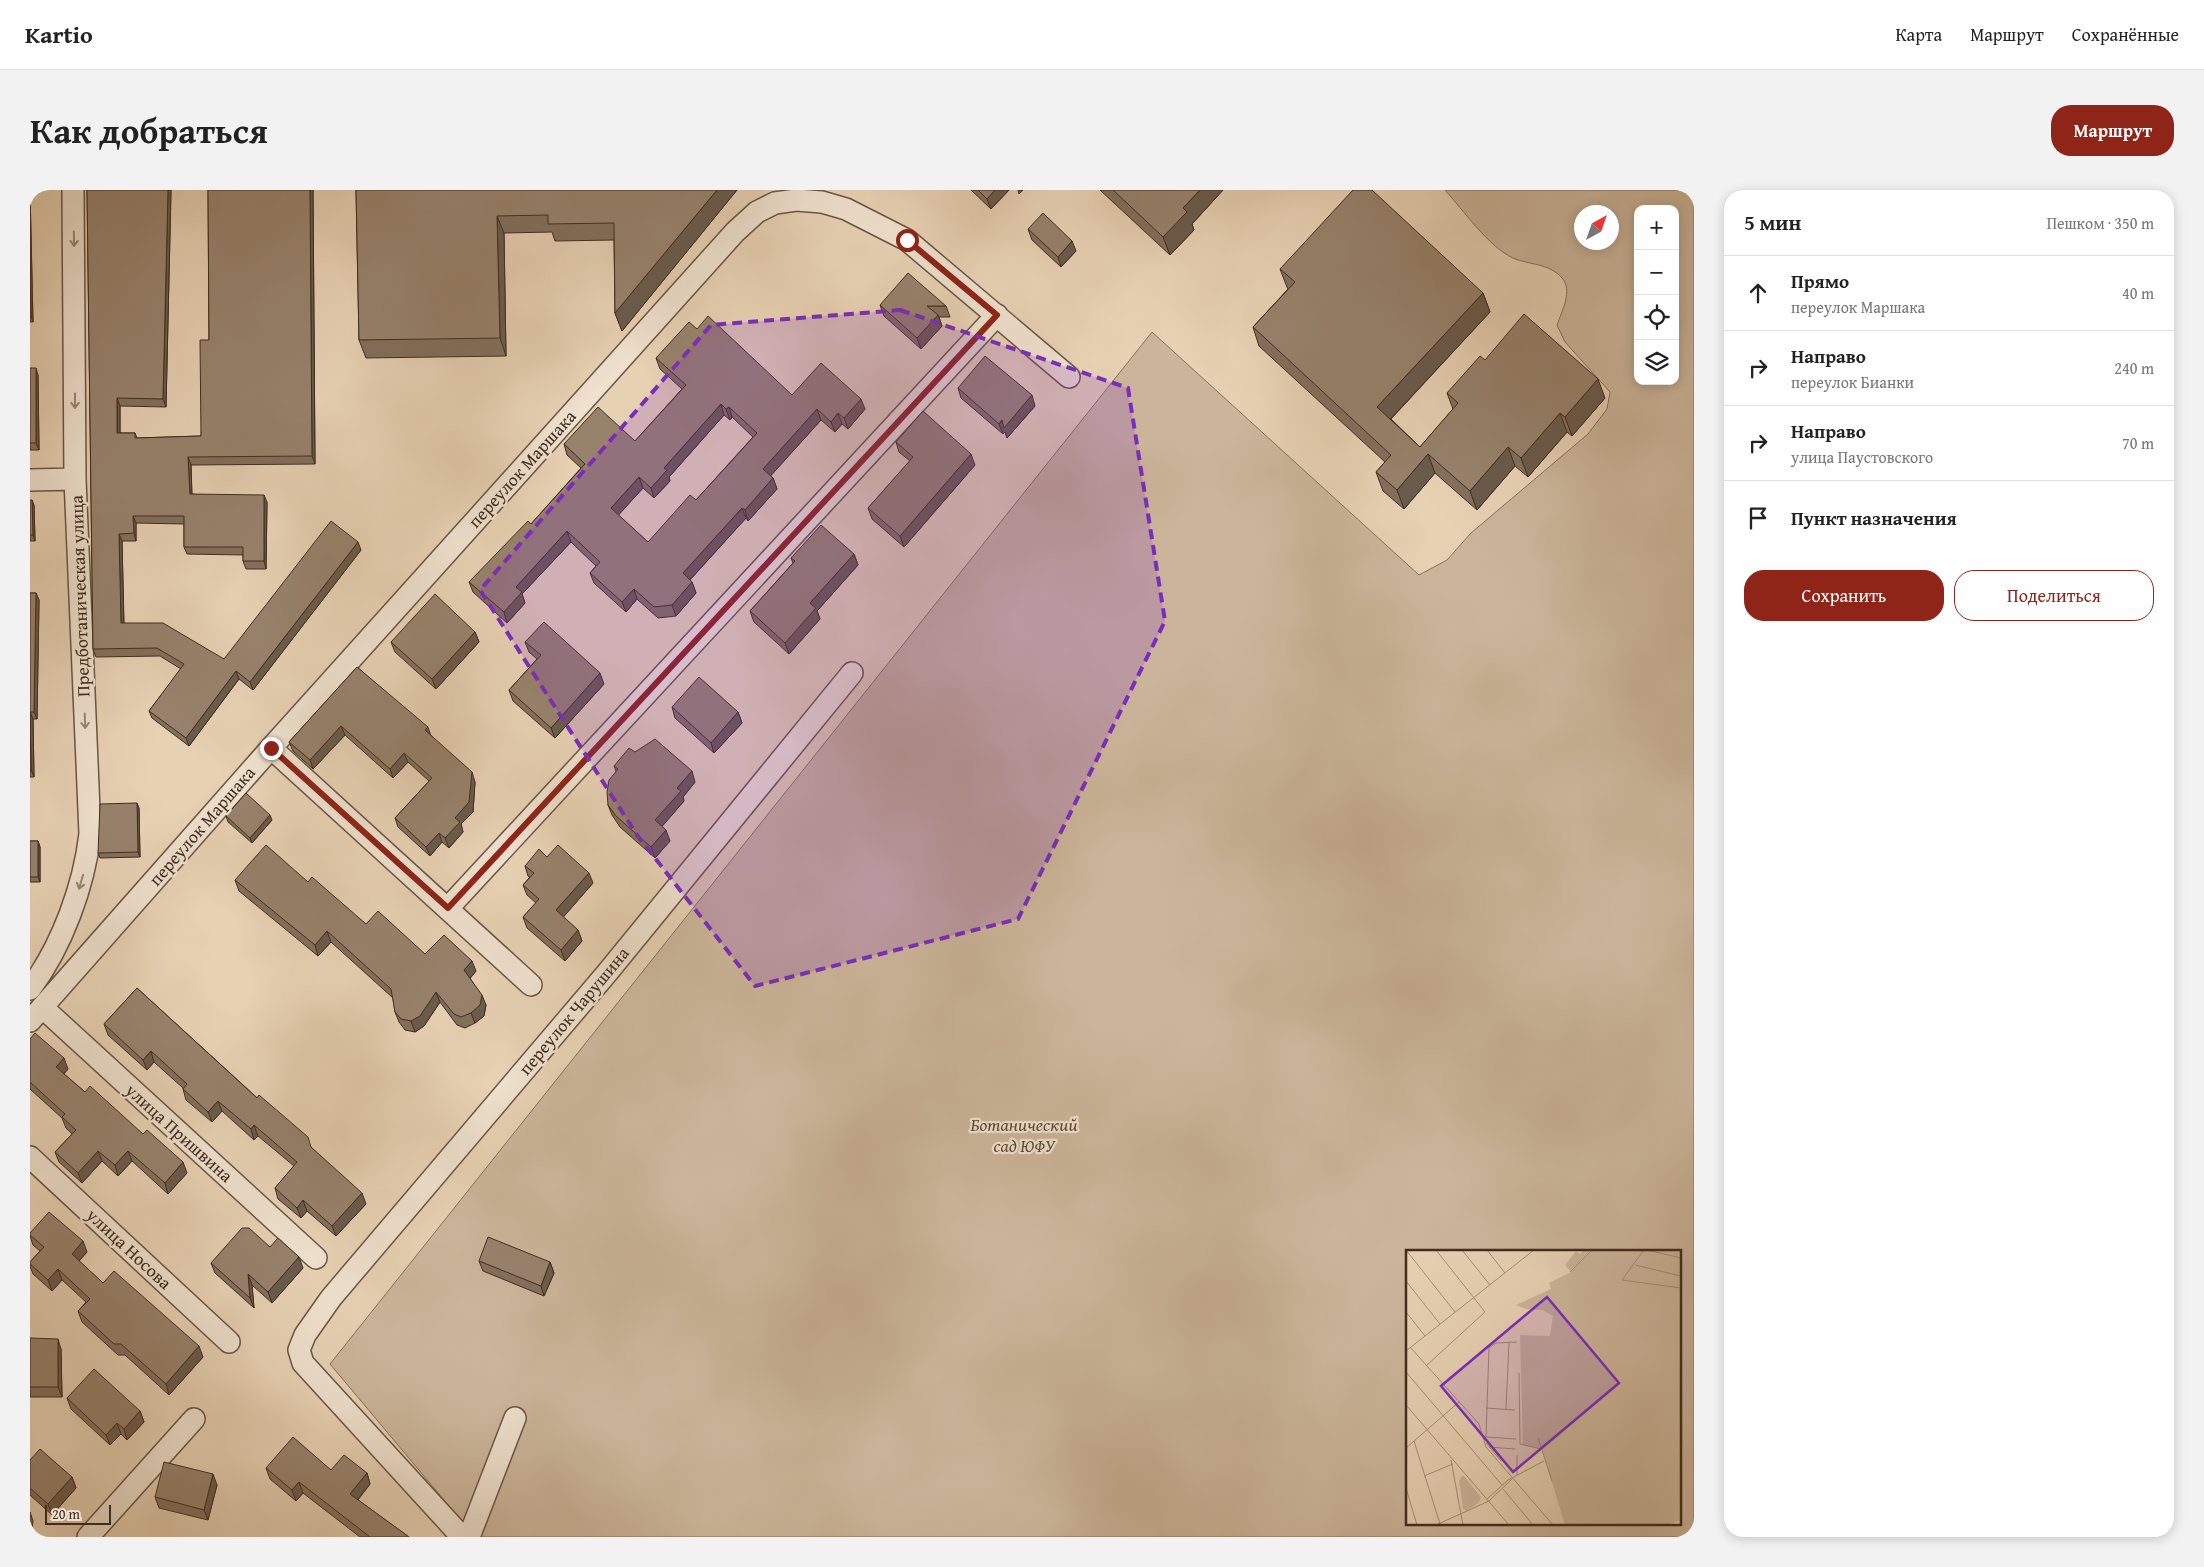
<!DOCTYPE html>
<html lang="ru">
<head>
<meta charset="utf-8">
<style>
  body { margin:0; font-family:"Gentium Book Plus",serif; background:#f2f2f2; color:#222 }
  .controls { position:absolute; right:15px; top:15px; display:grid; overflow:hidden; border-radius:10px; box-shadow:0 2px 12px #0003 }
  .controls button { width:45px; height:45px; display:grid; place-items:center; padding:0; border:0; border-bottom:1px solid #e0e0e0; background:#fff; color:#222; font:25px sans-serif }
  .compass { position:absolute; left:1544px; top:15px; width:45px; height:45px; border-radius:50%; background:#fff; box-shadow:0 2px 12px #0003; rotate:40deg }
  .scale { position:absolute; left:15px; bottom:12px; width:66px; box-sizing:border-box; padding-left:5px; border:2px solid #412d1f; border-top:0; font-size:14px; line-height:18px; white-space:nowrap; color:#412d1f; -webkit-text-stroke:4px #efe1ce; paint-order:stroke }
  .stop { position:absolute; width:15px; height:15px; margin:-11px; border:4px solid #8f2418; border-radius:50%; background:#fff }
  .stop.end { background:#8f2418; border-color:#fff; box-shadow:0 1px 5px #0008 }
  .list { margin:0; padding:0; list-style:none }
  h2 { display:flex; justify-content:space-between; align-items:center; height:65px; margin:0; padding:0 20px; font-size:21px }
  h2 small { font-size:16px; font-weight:400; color:#767676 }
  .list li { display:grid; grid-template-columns:32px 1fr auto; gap:15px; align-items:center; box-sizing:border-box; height:75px; padding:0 20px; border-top:1px solid #e0e0e0 }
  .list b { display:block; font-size:19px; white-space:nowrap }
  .list p { margin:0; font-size:16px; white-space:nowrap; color:#767676 }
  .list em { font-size:16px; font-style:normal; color:#767676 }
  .actions { display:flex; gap:10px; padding:15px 20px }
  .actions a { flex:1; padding:11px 0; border:1px solid #8f2418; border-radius:20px; text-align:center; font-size:18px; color:#8f2418 }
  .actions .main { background:#8f2418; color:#fff }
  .icon { flex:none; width:28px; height:28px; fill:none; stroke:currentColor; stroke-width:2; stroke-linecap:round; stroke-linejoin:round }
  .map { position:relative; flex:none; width:1664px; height:1347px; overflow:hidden; border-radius:20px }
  header { display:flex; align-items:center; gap:30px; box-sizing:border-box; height:70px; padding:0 25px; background:#fff; border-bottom:1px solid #e0e0e0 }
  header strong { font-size:24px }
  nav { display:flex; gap:28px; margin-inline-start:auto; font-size:18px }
  .intro { display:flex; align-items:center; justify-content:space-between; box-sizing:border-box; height:120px; padding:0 30px }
  h1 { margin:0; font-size:35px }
  .button { padding:12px 22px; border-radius:20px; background:#8f2418; color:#fff; font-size:18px; font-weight:700 }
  main { display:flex; gap:30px; padding:0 30px }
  aside { flex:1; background:#fff; border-radius:20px; box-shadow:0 2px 12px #0003 }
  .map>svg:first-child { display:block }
  .green { fill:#cbb59a; stroke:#86715c; fill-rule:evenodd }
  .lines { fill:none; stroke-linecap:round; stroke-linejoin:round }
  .street-casing { stroke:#6a5644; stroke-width:24 }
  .street { stroke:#efe1ce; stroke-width:21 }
  .wall { fill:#82705d; stroke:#412d1f; fill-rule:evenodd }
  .shaded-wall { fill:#6a5b4c; stroke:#412d1f }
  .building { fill:#97826c; stroke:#412d1f; fill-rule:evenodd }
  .oneway { stroke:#988776 }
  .route { stroke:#8f2418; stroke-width:6 }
  .marked { fill:#7b2cbf; fill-opacity:0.2; stroke:#7b2cbf; stroke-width:4; stroke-dasharray:10 6; stroke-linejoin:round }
  .labels { text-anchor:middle; stroke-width:4.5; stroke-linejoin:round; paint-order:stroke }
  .street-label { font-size:18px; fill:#412d1f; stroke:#efe1ce }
  .park-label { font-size:18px; font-style:italic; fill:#5d4838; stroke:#efe1ce }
  .inset-road { fill:none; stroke:#a58f78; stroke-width:1 }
  .view { fill:#7b2cbf; fill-opacity:0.15; stroke:#7b2cbf; stroke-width:2.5 }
  .inset-edge { fill:none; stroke:#412d1f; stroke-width:2.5 }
</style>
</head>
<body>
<header>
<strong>Kartio</strong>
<nav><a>Карта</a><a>Маршрут</a><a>Сохранённые</a></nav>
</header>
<div class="intro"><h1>Как добраться</h1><a class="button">Маршрут</a></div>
<main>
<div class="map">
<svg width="1664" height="1347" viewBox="0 0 1664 1347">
  <rect width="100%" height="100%" fill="#e7d1b3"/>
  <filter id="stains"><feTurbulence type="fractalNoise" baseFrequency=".004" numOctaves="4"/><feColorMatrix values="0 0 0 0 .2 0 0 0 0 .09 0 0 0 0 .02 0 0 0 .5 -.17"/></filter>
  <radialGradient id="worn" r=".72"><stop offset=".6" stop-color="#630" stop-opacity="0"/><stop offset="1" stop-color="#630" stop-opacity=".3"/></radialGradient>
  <!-- green -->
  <path class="green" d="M1415,0H1664V1347H438L435,1335L300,1174L1122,142L1389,385L1417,370L1441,343L1558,244L1577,219L1580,202L1535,152L1527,135C1532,121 1543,100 1532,88C1519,73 1499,75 1483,68C1459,57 1433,20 1415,0ZM1608,19H1645V191H1608ZM1552,22H1582V52H1552ZM1378,1061H1650V1333H1378Z"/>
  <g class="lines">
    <!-- street casing -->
    <g class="street-casing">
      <path id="street" d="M0,290L45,289
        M241,558L501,795
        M418,718L967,125
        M0,799C32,756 54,696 60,644L45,289L43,0
        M12,817L286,1068
        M0,831L241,558L705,42L727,22L745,13L766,10L792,12L816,19L877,50L1039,187
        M0,967L199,1152
        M58,1347L164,1229
        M432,1347L273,1173L269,1160L275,1145L301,1108L577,783L822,483
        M439,1347L485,1228"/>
    </g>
    <!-- street -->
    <use href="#street" class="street"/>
  </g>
  <!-- wall -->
  <path class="wall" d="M0,0L3,132H0Z
    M57,0H141L136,217L90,216V243H105L107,248L171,246L179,150L178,0H283L285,274L161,275L162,304L237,312L236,379H216L213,371V365L157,364L154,357V334L106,333V351H92L94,433L194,469L331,360L223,500L209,489L159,556L122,528L119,521L151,479L130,466L66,467L63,459Z
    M326,0H707L592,141L585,123L584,50L525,51L522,42L474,43L476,166L336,168L329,150Z
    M941,0H979L961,19Z
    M1070,0H1193L1162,34L1164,40L1140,65Z
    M998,39L1046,61L1031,77L1002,50Z
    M1250,79L1453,103L1460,122L1361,229L1390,257L1423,219L1417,203L1455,170L1575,208L1542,246L1537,242L1498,287L1485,276L1447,320L1405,283L1374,319L1353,301L1346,282L1355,272L1229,156L1223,137L1258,99L1257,97Z
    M850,115L916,116L920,127H909L912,136L891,159L854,126Z
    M667,139L762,205L835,219L818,239L812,234L805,242L791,230L740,286L743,288L747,299L718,331L716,328L660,390L662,392L666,403L646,426L628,428L607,409L596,422L564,393L560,383L566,376L541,352L492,404L495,413L477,433L443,402L439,392L501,334L551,278L537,265L534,254L605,251L652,199L630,179L626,168ZM694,225L700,230L702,227L723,247L666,310L618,352L588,325L613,298L624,308L640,291L639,287Z
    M0,178L8,185L9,260H0Z
    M928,198L1005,216L977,248L975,242L973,244L931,208Z
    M866,252L945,275L874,357L842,329L838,318L880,271L869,262Z
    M0,310L4,315L5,351H0Z
    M824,364L828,375L787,421L790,429L759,464L724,432L720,421L763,373L761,368Z
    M0,403H6L9,410L7,529H3L4,587H0Z
    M445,442L449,452L406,499L365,462L361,452Z
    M495,452L574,494L525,548L483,511L479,500L507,469L499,462Z
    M327,477L400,544L445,592L443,622L431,634L433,642L419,658L412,652L400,666L368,637L365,628L399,591L378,572L363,588L315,545L283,579L263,561L259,552Z
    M642,517L708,522L712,533L684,563L645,528Z
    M605,562L665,592L653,607L654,611L632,636L640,651L625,668L590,637L582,625L578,615L586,581L584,576Z
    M109,618L110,667L70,668L68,663Z
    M196,626L242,630L222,653L198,632Z
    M0,651H8L10,657V692H0Z
    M517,667L563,693L533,727L548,740L552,751L535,771L497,738L493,727L506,713L497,705L493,695L500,687L498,686L495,676Z
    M205,690L278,692L336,734L395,764L446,781L440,788L456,815L454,826L445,833L435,838L427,835L410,812L394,836L385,842L375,840L369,832L365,822L363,808L301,752L288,766L209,701Z
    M107,798L282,958L336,1014L306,1046L277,1021L271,1028L248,1009L245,998L264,976L228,946L224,950L192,921L182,932L156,910L153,899V898L124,872L117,880L78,845L74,834Z
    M0,849L38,879L34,884L55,902L113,944L157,983L138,1004L102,971L88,986L72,971L52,993L29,972L25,962L42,944L36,938L32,928L0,899Z
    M0,1043L57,1062L49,1071L73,1093L173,1167L139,1205L95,1165H88L52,1132L48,1121L56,1112L32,1090L22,1101L3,1084L0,1076V1072L10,1061L3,1055L0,1046Z
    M240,1057L273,1078L242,1113L222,1095L224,1118L185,1083L181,1073Z
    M449,1071L520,1072L524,1083L514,1106L453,1081Z
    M0,1148L31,1159L32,1207H0Z
    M37,1208L110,1221L114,1232L97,1250L91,1244L80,1255L41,1219Z
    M0,1270L42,1287L46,1298L22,1325L0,1305Z
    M236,1278L301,1280L337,1283L340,1294L328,1310L379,1347H330L273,1303L266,1311L240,1289Z
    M187,1295L178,1330L129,1318L125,1307Z"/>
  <!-- shaded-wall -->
  <path class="shaded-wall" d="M0,0L3,132L1,127Z
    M138,0H141L136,217L133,209Z
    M280,0H283L285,274L282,266Z
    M687,0H707L592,141L585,123Z
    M965,0H979L961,19L957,9Z
    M988,0H993L989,4Z
    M1170,0H1193L1162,34L1164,40L1140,65L1133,47L1153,18Z
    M467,26L474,43L476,166L470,148Z
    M1042,51L1046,61L1031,77L1028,67Z
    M1453,103L1460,122L1354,236L1347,217Z
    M908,125L912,136L891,159L887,148Z
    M6,178L8,185L9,260L6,253Z
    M1568,189L1575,208L1542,246L1535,227Z
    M1002,205L1005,216L977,248L975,242L973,244L969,234Z
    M87,208L90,216V251L87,243Z
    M831,209L835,219L818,239L814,228Z
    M691,214L694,225L639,287L640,291L624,308L621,298L634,278Z
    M699,217L702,227L700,230L696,219Z
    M787,219L791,230L737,290L733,279Z
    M808,223L812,234L805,242L801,232Z
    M1530,223L1537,242L1498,287L1491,268Z
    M1478,257L1485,276L1447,320L1440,301Z
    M941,264L945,275L874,357L870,346Z
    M1398,264L1405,283L1374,319L1367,300Z
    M158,267L161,275L162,311L160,304Z
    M609,287L613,298L585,329L581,318Z
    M743,288L747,299L718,331L715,320Z
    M234,305L237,312L236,379L234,371Z
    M2,310L4,315L5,351L3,345Z
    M712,318L716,328L656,394L653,383Z
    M103,326L106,333V351L104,343Z
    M537,341L541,352L492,404L495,413L477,433L474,422L486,397Z
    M89,344L92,351L94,441L91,433Z
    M328,352L331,360L223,500L220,492Z
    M824,364L828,375L787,421L790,429L759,464L755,453L780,413Z
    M662,392L666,403L646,426L642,415Z
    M604,399L607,409L596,422L592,412Z
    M6,403L9,410L7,529L4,522Z
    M445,442L449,452L406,499L402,489Z
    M206,481L209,489L159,556L156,548Z
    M570,483L574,494L525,548L521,538Z
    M0,522L3,529L4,587L1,580Z
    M708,522L712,533L684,563L681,553Z
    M311,536L315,545L283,579L280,570Z
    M398,537L401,546L395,540Z
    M374,563L378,572L363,588L360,579Z
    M662,581L665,592L653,607L654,611L629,640L625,630L647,598Z
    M442,582L445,592L443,622L431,634L433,642L419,658L415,648L425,628Z
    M107,613L109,618L110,667L108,662Z
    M240,625L242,630L222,653L220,648Z
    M636,640L640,651L625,668L621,657Z
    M409,643L412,652L400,666L396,657Z
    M8,651L10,657V692L8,687Z
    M559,683L563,693L530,731L526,720Z
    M548,740L552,751L535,771L531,760Z
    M297,741L301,752L288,766L285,755Z
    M442,771L446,781L438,791L434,780Z
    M406,802L410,812L394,836L385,842L381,831Z
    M452,805L456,815L454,826L445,833L441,823Z
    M121,861L124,872L117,880L113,870Z
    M34,868L38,879L30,888L26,877Z
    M188,911L192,921L182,932L178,922Z
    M224,935L228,946L224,950L221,939Z
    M68,961L72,971L52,993L48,983Z
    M98,961L102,971L88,986L85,975Z
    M153,972L157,983L138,1004L135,993Z
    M332,1003L336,1014L306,1046L302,1036Z
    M273,1010L277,1021L271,1028L267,1018Z
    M53,1051L57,1062L45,1075L42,1064Z
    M269,1067L273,1078L242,1113L238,1102Z
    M520,1072L524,1083L514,1106L511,1096Z
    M28,1079L32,1090L22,1101L18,1090Z
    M218,1084L222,1095L224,1118L220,1108Z
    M28,1149L31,1159L32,1207L28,1197Z
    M169,1156L173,1167L139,1205L136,1194Z
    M110,1221L114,1232L97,1250L94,1239Z
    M87,1233L91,1244L80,1255L76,1245Z
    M337,1283L340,1294L324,1314L320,1304Z
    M183,1284L187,1295L178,1330L174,1320Z
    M42,1287L46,1298L22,1325L18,1314Z
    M269,1292L273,1303L266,1311L262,1300Z
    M0,1322L3,1331L1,1347H0Z"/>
  <!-- building -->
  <path class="building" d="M57,0H138L133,209L87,208V243H105V248L171,246L170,150H179L178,0H280L282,266L158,267L160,304L234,305V371H213V357H154V326H103L104,343L89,344L91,433H133L194,469L301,331L328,352L220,492L206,481L156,548L119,521L154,474L127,458L63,459Z
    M326,0H687L585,123L584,33L518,34V25L467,26L470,148L329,150Z
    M948,0H965L957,9Z
    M1083,0H1170L1153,18L1157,22L1133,47Z
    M1323,0H1342L1453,103L1347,217L1390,257L1428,213L1417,203L1450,166L1455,170L1494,124L1568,189L1535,227L1530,223L1491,268L1478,257L1440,301L1398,264L1367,300L1346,282L1361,265L1223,137L1265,92L1250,79Z
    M1013,23L1042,51L1028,67L998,39Z
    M0,79L1,127H0Z
    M878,83L916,116H897L908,125L887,148L850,115Z
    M678,126L762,205L791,173L831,209L814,228L808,223L801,232L787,219L733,279L743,288L715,320L712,318L653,383L662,392L642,415L624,417L604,399L592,412L560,383L570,372L537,341L486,397L492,402L474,422L439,392L498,331L501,334L555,274L534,254L568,217L605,251L656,195L626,168L659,132L667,139ZM691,214L696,219L699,217L727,243L666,310L660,305L618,352L581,318L609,287L621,298L637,280L634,278Z
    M955,166L1002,205L974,238L972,230L969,234L928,198Z
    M0,178H6V253H0Z
    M893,221L941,264L870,346L838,318L883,267L866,252Z
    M0,310H2L3,345H0Z
    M791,335L824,364L780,413L786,418L755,453L720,421L765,371L761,368Z
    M0,403H6L4,522H0L1,580H0Z
    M405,404L445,442L402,489L361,452Z
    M514,432L570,483L521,538L479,500L511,465L495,452Z
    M327,477L398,537L395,540L442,582L439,612L425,628L430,632L415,648L409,643L396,657L365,628L402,588L374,563L360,579L311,536L280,570L259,552Z
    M669,487L708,522L681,553L642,517Z
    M625,549L662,581L647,598L651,601L625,630L636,640L621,657L586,626L578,615L577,602L579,590L588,579L584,576L599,558L605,562Z
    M216,603L240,625L220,648L196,626Z
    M107,613L108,662L68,663L70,614Z
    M0,651H8V687H0Z
    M236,655L278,692L282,687L336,734L348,721L395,764L414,745L442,771L434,780L452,805L450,815L441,823L431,827L424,824L406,802L390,826L381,831L371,829L365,822L361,799L297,741L285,755L205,690Z
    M528,655L559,683L526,720L548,740L531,760L493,727L509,709L493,695L504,683L495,676L509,659L517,667Z
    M107,798L227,908L229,905L278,947L281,957L332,1003L302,1036L273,1010L267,1018L245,998L267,972L224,935L221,939L188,911L178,922L153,899L157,894L121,861L113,870L74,834Z
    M5,843L34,868L26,877L55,902L60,896L113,944L117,940L153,972L135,993L98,961L85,975L68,961L48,983L25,962L46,940L32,927L35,924L0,892V849Z
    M19,1022L53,1051L42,1064L73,1093L84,1081L169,1156L136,1194L91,1154H84L48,1121L60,1109L28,1079L18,1090L0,1074V1072L14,1057L0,1045V1043Z
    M212,1038H219L240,1057L248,1048L269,1067L238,1102L218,1084L220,1108L181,1073Z
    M458,1047L520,1072L511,1096L449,1071Z
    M0,1148L28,1149V1197H0Z
    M64,1179L110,1221L94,1239L87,1233L76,1245L37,1208Z
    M263,1247L301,1280L314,1265L337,1283L320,1304L379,1347H340L269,1292L262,1300L236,1278Z
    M10,1259L42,1287L18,1314L0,1298V1270Z
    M134,1272L183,1284L174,1320L125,1307Z"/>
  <!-- one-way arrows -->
  <defs><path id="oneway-shaft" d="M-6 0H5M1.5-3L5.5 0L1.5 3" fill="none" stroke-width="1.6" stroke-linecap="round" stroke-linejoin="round" transform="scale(1.25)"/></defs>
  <g class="oneway">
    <use href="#oneway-shaft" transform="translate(44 49) rotate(89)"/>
    <use href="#oneway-shaft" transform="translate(45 211) rotate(90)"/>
    <use href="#oneway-shaft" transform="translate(55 531) rotate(88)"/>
    <use href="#oneway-shaft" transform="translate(51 692) rotate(107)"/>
  </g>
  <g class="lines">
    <!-- route -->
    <path class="route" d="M241,558L418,718L967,125L877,50"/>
  </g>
  <!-- marked area -->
  <path class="marked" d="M870,120L1098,198L1135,431L988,729L725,796L607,645L450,400L681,135Z"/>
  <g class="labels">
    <!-- street labels -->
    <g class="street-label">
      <text transform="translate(492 279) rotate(-48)" y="6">переулок Маршака</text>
      <text transform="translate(50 406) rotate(-92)" y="6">Предботаническая улица</text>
      <text transform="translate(172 636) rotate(-49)" y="6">переулок Маршака</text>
      <text transform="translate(544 821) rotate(-50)" y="6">переулок Чарушина</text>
      <text transform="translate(149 943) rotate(42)" y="6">улица Пришвина</text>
      <text transform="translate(99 1059) rotate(43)" y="6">улица Носова</text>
    </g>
    <!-- park labels -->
    <g class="park-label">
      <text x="994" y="941">Ботанический<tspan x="994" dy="21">сад ЮФУ</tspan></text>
    </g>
  </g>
  <!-- overview -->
  <g transform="translate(1376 1060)">
    <rect width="275" height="275" fill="#e7d1b3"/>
    <path d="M178,0H275L274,271L259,275H159L136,199L117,195L114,85L144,86L147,66L137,60L120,59L110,55L145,39L143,33L165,22L159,15L170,1L174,4ZM57,225L75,247L73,252L61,261L57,259L53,230Z" fill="#cbb59a"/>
    <path class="inset-road" d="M0,0L49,62M56,0L84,35M81,0L99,23M238,0L216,30L275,38M241,0L275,8M229,15L275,26M164,22L186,0M0,31L34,74M0,62L19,86M4,97L73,174L80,197L147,275M0,101L128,0M21,115L79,62L30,0M0,122L96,235M113,123L114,194L135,199M0,155L103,275M80,158L109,160M100,159L103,92M80,187L83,98L90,93L111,92M80,187L110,189M132,188L146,231M8,191L34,274M80,193L95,211M83,197L109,199M0,198L53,152M111,205V226M45,210L57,275M18,226L47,214M0,238L11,275M97,239L127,275M81,249L102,230L138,211M83,251L106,229M30,275L83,251"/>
    <path class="view" d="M141,47L213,133L107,222L35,136Z"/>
    <rect width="275" height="275" class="inset-edge"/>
  </g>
  <rect width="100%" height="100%" filter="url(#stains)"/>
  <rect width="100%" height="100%" fill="url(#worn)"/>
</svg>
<div class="controls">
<button>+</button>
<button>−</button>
<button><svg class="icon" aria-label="locate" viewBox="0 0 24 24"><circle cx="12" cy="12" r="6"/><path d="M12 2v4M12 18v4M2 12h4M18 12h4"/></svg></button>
<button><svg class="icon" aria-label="layers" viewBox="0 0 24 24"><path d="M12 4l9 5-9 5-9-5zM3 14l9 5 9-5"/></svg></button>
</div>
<svg class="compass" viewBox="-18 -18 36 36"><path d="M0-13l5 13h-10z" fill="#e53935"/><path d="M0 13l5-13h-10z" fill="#767676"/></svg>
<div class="scale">20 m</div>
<div class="stop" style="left:877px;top:50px"></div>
<div class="stop end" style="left:241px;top:558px"></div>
</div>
<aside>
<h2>5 мин<small>Пешком · 350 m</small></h2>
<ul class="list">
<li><svg class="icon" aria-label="ahead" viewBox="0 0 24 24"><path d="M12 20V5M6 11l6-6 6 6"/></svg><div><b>Прямо</b><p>переулок Маршака</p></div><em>40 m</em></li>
<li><svg class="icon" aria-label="right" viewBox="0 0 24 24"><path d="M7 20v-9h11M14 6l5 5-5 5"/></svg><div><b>Направо</b><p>переулок Бианки</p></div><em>240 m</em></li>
<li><svg class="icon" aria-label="right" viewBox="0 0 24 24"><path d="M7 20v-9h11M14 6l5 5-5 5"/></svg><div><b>Направо</b><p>улица Паустовского</p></div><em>70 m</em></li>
<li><svg class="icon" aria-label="arrive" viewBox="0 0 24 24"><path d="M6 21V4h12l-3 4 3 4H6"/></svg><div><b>Пункт назначения</b></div></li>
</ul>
<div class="actions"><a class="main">Сохранить</a><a>Поделиться</a></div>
</aside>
</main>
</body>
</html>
